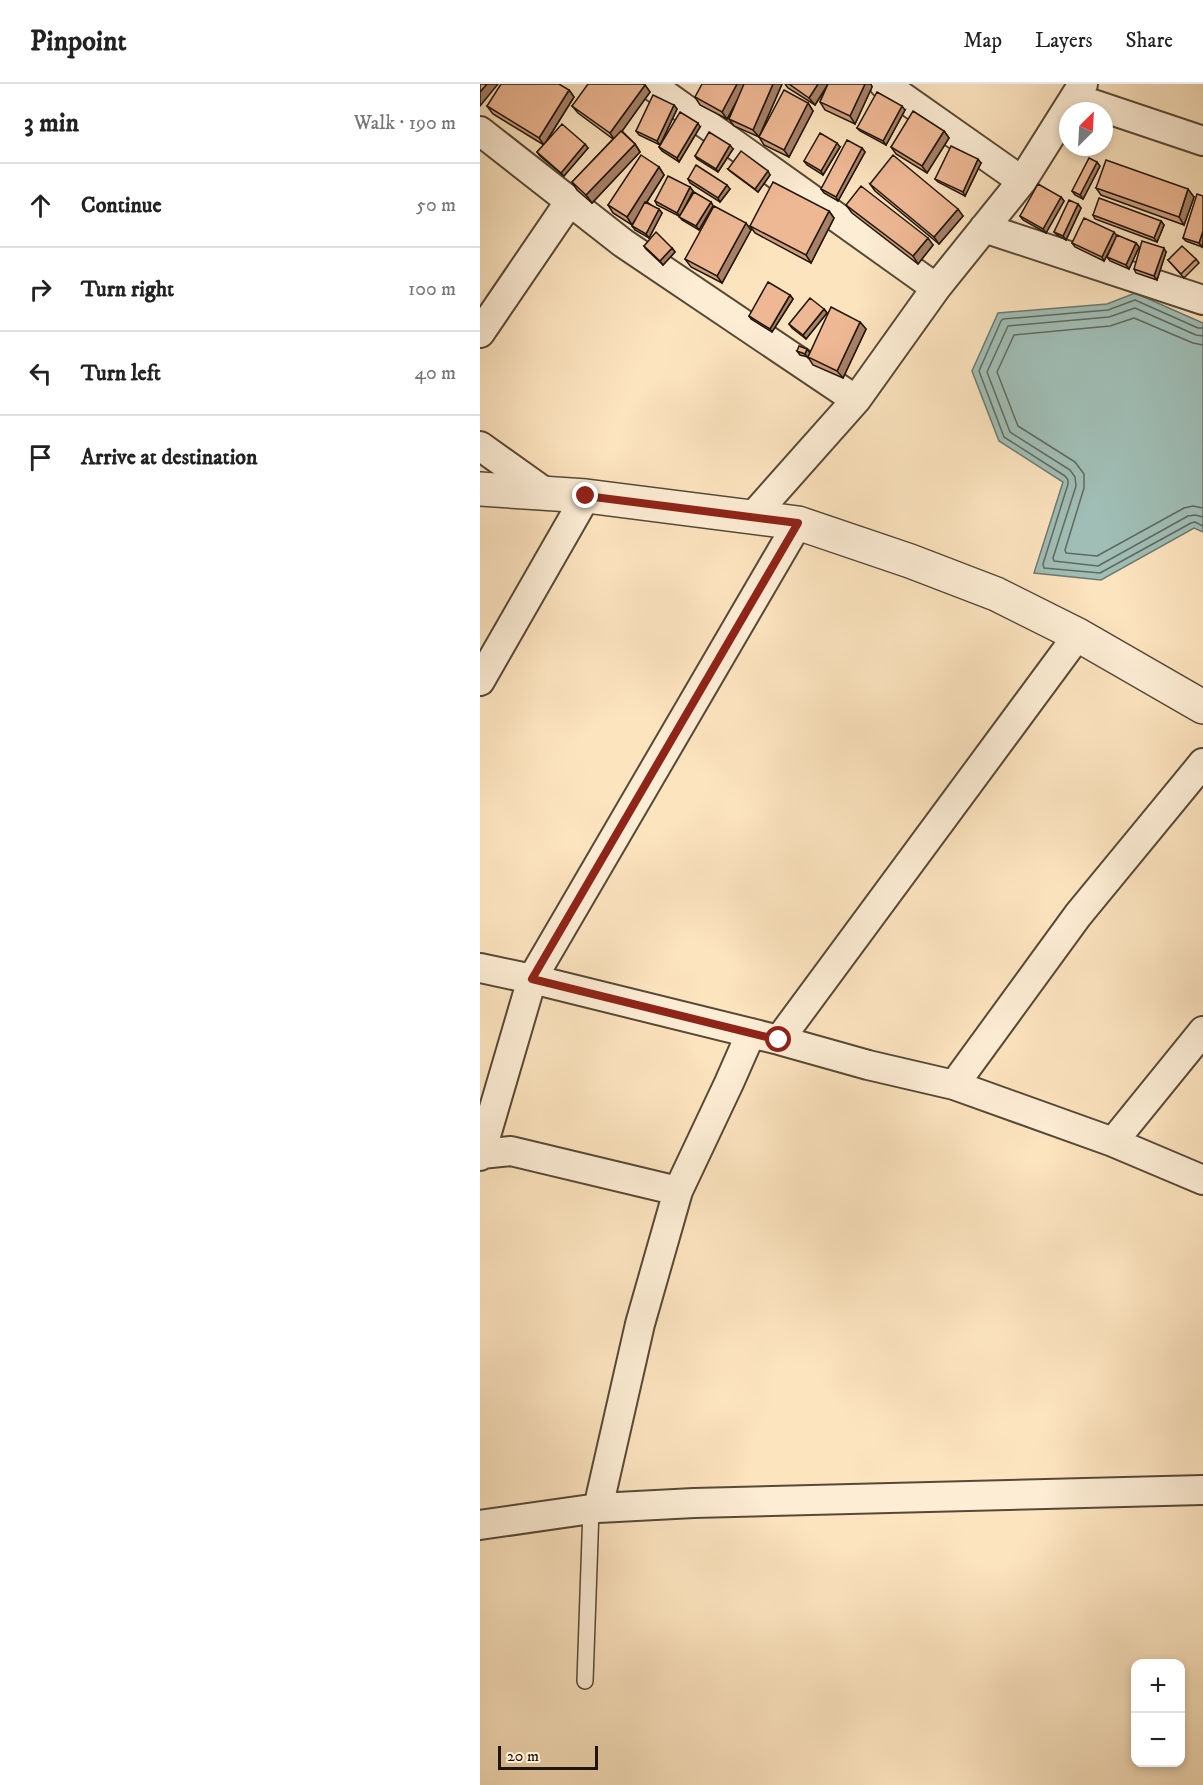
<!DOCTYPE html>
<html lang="en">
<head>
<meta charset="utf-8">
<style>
  body { margin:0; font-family:"IM FELL DW Pica",serif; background:#f2f2f2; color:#222 }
  .controls { position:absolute; right:18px; bottom:18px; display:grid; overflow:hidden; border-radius:12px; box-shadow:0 3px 9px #0003 }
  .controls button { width:54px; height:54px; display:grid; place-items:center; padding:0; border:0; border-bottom:2px solid #e0e0e0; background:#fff; color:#222; font:30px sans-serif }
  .compass { position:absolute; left:579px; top:18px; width:54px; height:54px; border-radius:50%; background:#fff; box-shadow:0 3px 9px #0003; rotate:24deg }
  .scale { position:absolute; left:18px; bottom:15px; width:100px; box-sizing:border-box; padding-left:6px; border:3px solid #201509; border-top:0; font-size:16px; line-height:21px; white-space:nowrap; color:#201509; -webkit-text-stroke:4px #fdedd5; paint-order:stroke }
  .stop { position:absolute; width:18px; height:18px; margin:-14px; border:4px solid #8f2418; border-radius:50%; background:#fff }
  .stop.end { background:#8f2418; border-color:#fff; box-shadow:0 2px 6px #0008 }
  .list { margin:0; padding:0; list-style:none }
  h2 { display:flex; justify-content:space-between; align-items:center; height:78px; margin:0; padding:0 24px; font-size:26px }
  h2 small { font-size:20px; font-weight:400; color:#767676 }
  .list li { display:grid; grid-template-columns:39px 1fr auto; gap:18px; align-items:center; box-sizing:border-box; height:84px; padding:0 24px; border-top:2px solid #e0e0e0 }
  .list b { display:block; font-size:22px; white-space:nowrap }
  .list em { font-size:20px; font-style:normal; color:#767676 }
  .icon { flex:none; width:33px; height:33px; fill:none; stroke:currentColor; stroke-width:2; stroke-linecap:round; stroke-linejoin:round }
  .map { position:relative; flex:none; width:723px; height:1701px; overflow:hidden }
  header { display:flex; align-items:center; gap:36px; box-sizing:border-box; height:84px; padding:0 30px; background:#fff; border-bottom:2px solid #e0e0e0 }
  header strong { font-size:28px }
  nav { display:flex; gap:33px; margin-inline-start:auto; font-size:21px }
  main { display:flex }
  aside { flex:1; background:#fff }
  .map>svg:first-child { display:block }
  .water { fill:#a0beb6; stroke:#6d7a71; stroke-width:1.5 }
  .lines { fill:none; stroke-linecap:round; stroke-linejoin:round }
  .shore { stroke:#606a60; stroke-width:1.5 }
  .service-casing { stroke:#574936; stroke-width:18 }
  .minor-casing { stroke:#574936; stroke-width:32 }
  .tertiary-casing { stroke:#574936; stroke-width:36 }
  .service { stroke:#fdedd5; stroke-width:15 }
  .minor { stroke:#fdedd5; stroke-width:28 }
  .tertiary { stroke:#fdedd5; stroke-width:33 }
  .wall { fill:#cd9e7f; stroke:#201509; stroke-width:1.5 }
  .shaded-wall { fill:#a78168; stroke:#201509; stroke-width:1.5 }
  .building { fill:#eeb894; stroke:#201509; stroke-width:1.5 }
  .route { stroke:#8f2418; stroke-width:8 }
</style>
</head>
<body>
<header>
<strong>Pinpoint</strong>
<nav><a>Map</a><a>Layers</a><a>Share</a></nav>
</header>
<main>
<aside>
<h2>3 min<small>Walk · 190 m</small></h2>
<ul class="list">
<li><svg class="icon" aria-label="ahead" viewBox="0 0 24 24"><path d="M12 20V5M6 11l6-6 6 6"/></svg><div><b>Continue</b></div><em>50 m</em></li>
<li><svg class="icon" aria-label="right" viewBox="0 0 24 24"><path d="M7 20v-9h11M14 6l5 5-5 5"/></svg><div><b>Turn right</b></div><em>100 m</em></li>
<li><svg class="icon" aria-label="left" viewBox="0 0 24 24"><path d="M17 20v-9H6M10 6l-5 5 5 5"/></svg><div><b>Turn left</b></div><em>40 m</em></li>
<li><svg class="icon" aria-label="arrive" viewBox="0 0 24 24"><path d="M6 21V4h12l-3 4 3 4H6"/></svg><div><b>Arrive at destination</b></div></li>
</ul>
</aside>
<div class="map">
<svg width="723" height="1701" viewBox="0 0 723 1701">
  <rect width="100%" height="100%" fill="#fce4bf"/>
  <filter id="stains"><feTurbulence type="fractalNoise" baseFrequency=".00333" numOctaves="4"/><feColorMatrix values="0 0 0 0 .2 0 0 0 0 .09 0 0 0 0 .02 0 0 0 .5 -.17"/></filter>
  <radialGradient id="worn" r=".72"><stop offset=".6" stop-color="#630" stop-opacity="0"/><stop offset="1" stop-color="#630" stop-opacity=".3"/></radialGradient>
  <!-- water -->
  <path class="water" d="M655,209L723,239V448L714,444L621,496L554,489L583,398L519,357L492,287L518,229L627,220Z"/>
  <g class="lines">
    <!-- shore -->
    <path class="shore" d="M723,244H718L655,216L628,226L523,235L521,237L499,287L524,353L585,392L588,396V400L563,480L564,484L620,489L711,439L715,438L723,442
      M723,252L716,251L655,224L629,233L528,242L507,288L530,348L590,386L595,393L596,402L573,474L574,477L618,482L708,432L715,431L723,433
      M723,261L713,259L654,234L630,242L534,251L517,288L538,342L595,378L604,390V404L585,466L586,469L617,472L704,424L713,422L723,424"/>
    <!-- service casing -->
    <g class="service-casing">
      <path id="service" d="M105,1597L111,1425"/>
    </g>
    <!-- minor casing -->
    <g class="minor-casing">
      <path id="minor" d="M170,0L456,204
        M404,0L542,97
        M595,14L723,57
        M0,47L143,159L376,316
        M504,144L723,216
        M0,249L90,117
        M0,362L66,409
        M273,432L376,316L456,204L542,97L603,0
        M0,597L106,412
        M0,884L52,895L299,956L388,981L474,1001L633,1058L723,1096
        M299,956L598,551
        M474,1001L598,831L723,679
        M633,1058L723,947
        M1,1070L31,1067L198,1107
        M0,1072L52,895L318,439
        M118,1424L160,1240L198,1107L249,999L271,949
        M0,1441L118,1424L214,1419L723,1406"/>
    </g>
    <!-- tertiary casing -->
    <g class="tertiary-casing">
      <path id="tertiary" d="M0,405L106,412L318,439L430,477L516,510L598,551L723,623"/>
    </g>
    <!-- service -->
    <use href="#service" class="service"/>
    <!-- minor -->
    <use href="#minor" class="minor"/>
    <!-- tertiary -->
    <use href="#tertiary" class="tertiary"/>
  </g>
  <!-- wall -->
  <path class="wall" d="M302,0L279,53L254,42L249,35L258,15L247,35L220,21L215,13Z
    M305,0H391L392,3L375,40L345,26L340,18L348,1L335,21L308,4Z
    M165,1L170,8L142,47L155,60L160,68L112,119L97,106L92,98L133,55L98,29L92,22Z
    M89,6L94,13L66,58L108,64L84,92L60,72L57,68L64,61L13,30L7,22Z
    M328,19L333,27L309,73L284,61L279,53Z
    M194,21L197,25L180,61L159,51L156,47Z
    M425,26L406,61L380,47L377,44Z
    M220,43L199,78L182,67L179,63Z
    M464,47L469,54L447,89L416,70L411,63Z
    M360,63L343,91L327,81L324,77Z
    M382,64L385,68L358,117L344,109L341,105Z
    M253,65L238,88L217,75L215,72Z
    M501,79L485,112L458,98L455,95Z
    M620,82L603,115L595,111L592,107Z
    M179,83L184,91L167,118L182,129L169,154L155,146L152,142L158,132L152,141L133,129L128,121Z
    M248,85L290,91L278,108L251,88Z
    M208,95L250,105L240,118L210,99Z
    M390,100L483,132L459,160L395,107Z
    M210,103L213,107L204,125L231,118L233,122L219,146L202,136L199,132L177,121L175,117Z
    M616,104L714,113L704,141L621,111Z
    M723,112L722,163L706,157L703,154Z
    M581,113L584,117L566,149L543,136L540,132Z
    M598,120L601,124L586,156L577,151L574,148Z
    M366,121L453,161L438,180L372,129Z
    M349,127L354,134L331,179L275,149L270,142Z
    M613,131L681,137L684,141L677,158L615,135Z
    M271,146L242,199L211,183L205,175Z
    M636,152L656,159L659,163L649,185L630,177L627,173L635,156L624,177L595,163L592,159Z
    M164,162L192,164L195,168L183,181L166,165Z
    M686,168L677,196L656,189L654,185Z
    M716,175L719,179L704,194L688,176Z
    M310,211L313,215L292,248L271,235L269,232Z
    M344,225L347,229L326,255L312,244L309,240Z
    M380,238L386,245L363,294L333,281L328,273L320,271L317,267L330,269Z"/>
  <!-- shaded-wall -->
  <path class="shaded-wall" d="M7,0H18L0,22V8Z
    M257,0H266L247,35L242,28Z
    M293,0H302L279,53L273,46Z
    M338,0H348L335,21L329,14Z
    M385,0H391L392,3L375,40L370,32Z
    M165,1L170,8L135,57L130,49Z
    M89,6L94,13L64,61L59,54Z
    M328,19L333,27L309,73L304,66Z
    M194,21L197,25L180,61L177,57Z
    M422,22L425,26L406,61L403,57Z
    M218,39L220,43L199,78L197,74Z
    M464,47L469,54L447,89L442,82Z
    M357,59L360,63L343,91L341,87Z
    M105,60L108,64L84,92L81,89Z
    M155,60L160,68L112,119L106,111Z
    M250,61L253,65L238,88L236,85Z
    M382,64L385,68L358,117L356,113Z
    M498,75L501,79L485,112L483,108Z
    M617,78L620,82L603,115L600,111Z
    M179,83L184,91L152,141L147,133Z
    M288,87L290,91L278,108L275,105Z
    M247,101L250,105L240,118L238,114Z
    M210,103L213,107L200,132L197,129Z
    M708,105L714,113L704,141L699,133Z
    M581,113L584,117L566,149L563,145Z
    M231,118L233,122L219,146L216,142Z
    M598,120L601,124L586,156L583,152Z
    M179,125L182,129L169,154L166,150Z
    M478,125L483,132L459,160L454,153Z
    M349,127L354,134L331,179L326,171Z
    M681,137L684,141L677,158L674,154Z
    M266,139L271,146L242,199L237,192Z
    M723,147V159L722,163L719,159Z
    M634,148L637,152L624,177L622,173Z
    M448,154L453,161L438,180L433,172Z
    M656,159L659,163L649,185L646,181Z
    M192,164L195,168L183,181L180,177Z
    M684,164L686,168L677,196L674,192Z
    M310,211L313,215L292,248L290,245Z
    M344,225L347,229L326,255L323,251Z
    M380,238L386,245L363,294L357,287Z
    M327,265L330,269L328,274L325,270Z"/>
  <!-- building -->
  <path class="building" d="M0,0H7L0,8Z
    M21,0H79L89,6L59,54L7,22Z
    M108,0H163L165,1L130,49L92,22Z
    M222,0H257L242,28L215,13Z
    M264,0H293L273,46L249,35Z
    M309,0H338L329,14Z
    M348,0H385L370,32L340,18Z
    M304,6L328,19L304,66L279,53Z
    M397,8L422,22L403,57L377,44Z
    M173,11L194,21L177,57L156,47Z
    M433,27L464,47L442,82L411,63Z
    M200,28L218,39L197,74L179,63Z
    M82,40L105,60L81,89L57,68Z
    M141,47L155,60L106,111L92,98Z
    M229,48L250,61L236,85L215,72Z
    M340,49L357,59L341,87L324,77Z
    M367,56L382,64L356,113L341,105Z
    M471,62L498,75L483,108L455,95Z
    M261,67L288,87L275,105L248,85Z
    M161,71L179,83L147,133L128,121Z
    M413,71L478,125L454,153L390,100Z
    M609,74L617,78L600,111L592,107Z
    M626,76L708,105L699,133L616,104Z
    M216,81L247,101L238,114L208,95Z
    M188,92L210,103L197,129L175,117Z
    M293,98L349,127L326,171L270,142Z
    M558,100L581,113L563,145L540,132Z
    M381,102L448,154L433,172L366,121Z
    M214,108L231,118L216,142L199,133Z
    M717,110L723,112V147L719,159L703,154Z
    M619,114L681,137L674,154L613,131Z
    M589,116L598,120L583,152L574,148Z
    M165,118L179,125L166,150L152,142Z
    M234,122L266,139L237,192L205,175Z
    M604,134L634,148L622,173L592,159Z
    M176,148L192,164L180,177L164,162Z
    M637,151L656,159L646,181L627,173Z
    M662,157L684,164L674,192L654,185Z
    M702,162L716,175L701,190L688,176Z
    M288,198L310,211L290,245L269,232Z
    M330,214L344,225L323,251L309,240Z
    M351,223L380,238L357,287L328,273Z
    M319,262L327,265L325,270L317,267Z"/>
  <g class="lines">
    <!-- route -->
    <path class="route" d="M106,412L318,439L52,895L299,956"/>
  </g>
  <rect width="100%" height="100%" filter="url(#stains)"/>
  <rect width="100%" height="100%" fill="url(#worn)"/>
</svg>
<div class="controls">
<button>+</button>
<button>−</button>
</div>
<svg class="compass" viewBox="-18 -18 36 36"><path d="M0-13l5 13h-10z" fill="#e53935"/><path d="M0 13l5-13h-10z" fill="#767676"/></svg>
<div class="scale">20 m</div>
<div class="stop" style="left:299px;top:956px"></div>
<div class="stop end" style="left:106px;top:412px"></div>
</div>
</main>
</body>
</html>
